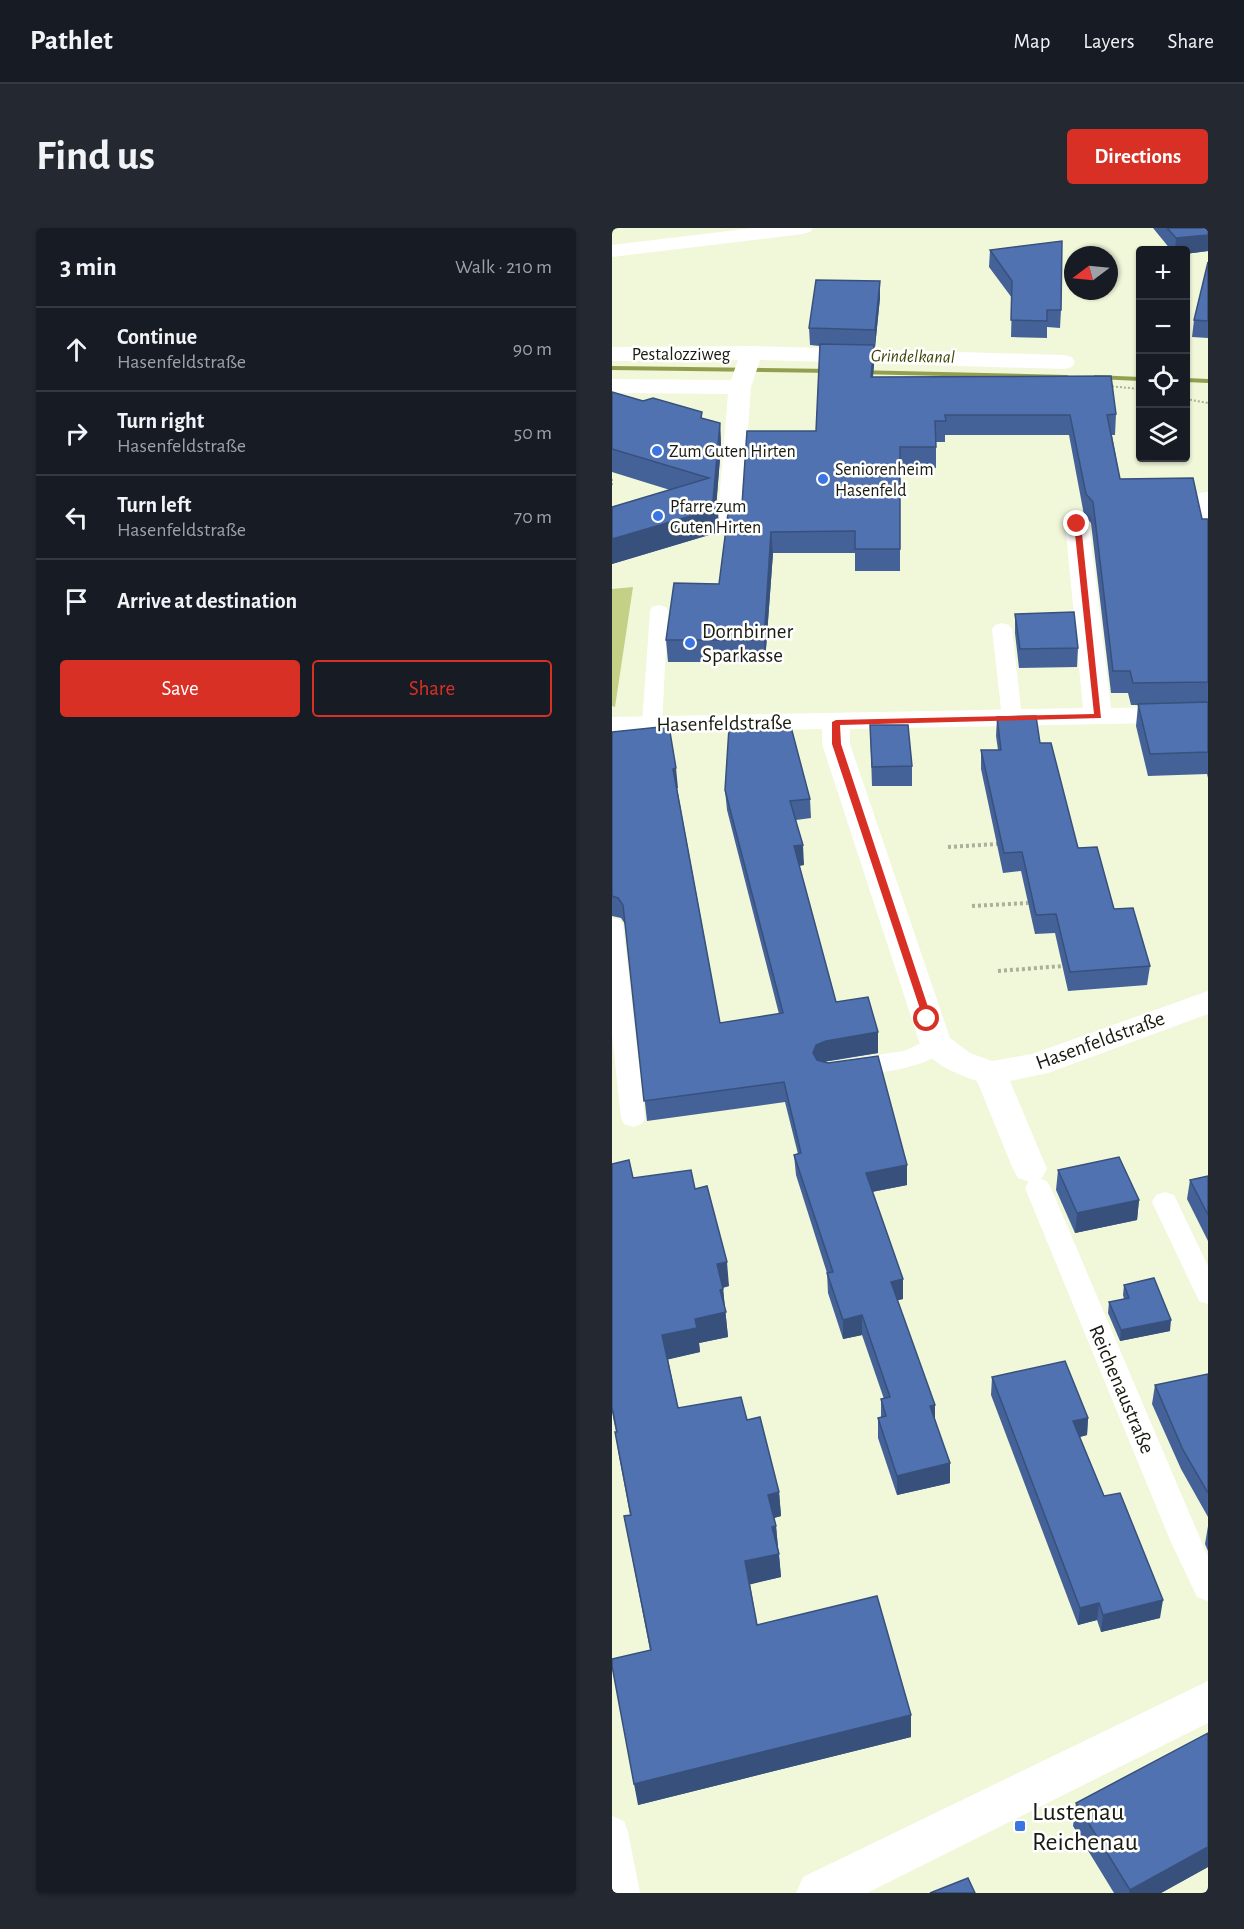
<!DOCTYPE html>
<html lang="en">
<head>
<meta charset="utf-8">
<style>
  body { margin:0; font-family:"Alegreya Sans",sans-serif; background:#242831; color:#f1f3f6 }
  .controls { position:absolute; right:18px; top:18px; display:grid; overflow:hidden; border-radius:6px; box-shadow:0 2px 4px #0004 }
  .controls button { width:54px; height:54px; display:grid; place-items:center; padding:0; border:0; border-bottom:2px solid #363941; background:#171b24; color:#f1f3f6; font:30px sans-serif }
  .compass { position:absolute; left:452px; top:18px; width:54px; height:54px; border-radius:50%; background:#171b24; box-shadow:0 2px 4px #0004; rotate:254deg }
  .stop { position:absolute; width:18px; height:18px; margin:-14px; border:4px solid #d93025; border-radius:50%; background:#fff }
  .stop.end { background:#d93025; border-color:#fff; box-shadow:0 2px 6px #0008 }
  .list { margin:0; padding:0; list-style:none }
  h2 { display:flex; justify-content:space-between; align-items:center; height:78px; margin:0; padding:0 24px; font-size:26px }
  h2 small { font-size:20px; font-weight:400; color:#9ea1a6 }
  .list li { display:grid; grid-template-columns:39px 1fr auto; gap:18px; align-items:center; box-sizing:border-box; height:84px; padding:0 24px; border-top:2px solid #363941 }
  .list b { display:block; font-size:22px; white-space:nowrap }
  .list p { margin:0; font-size:20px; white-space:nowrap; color:#9ea1a6 }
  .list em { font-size:20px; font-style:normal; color:#9ea1a6 }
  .actions { display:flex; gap:12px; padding:18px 24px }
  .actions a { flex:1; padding:14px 0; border:2px solid #d93025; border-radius:6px; text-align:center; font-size:21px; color:#d93025 }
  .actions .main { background:#d93025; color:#fff }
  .icon { flex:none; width:33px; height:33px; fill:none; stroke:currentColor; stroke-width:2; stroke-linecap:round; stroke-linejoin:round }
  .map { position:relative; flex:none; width:596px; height:1665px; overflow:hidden; border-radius:6px }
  header { display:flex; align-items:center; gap:36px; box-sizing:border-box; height:84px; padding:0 30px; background:#171b24; border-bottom:2px solid #363941 }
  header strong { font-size:28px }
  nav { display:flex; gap:33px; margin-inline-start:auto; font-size:21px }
  .intro { display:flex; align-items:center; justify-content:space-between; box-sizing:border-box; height:144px; padding:0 36px }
  h1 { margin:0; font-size:42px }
  .button { padding:15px 27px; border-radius:6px; background:#d93025; color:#fff; font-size:21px; font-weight:700 }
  main { display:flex; gap:36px; padding:0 36px }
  aside { flex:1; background:#171b24; border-radius:6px; box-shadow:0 2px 4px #0004 }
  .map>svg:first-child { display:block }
  .green { fill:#c4d086 }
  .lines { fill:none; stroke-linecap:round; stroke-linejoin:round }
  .stream { fill:#939f4f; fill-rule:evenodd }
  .path-far1 { stroke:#abb098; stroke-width:2; stroke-dasharray:2 2; stroke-linecap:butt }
  .path { stroke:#abb098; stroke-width:4; stroke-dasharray:3 3; stroke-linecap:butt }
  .service { fill:#fff; fill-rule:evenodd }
  .minor { fill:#fff; fill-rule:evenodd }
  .wall { fill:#456298 }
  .shaded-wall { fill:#38507c }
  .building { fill:#5072b1; stroke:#38507c; stroke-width:1.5 }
  .route { fill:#d93025 }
  .poi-dot { fill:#3b75e4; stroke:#fff; stroke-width:2 }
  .labels { text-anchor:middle; stroke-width:5; stroke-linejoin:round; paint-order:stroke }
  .far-street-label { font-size:18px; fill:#191b10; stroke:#fff }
  .far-water-label { font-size:18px; font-style:italic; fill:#3d4405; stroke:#fff }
  .far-poi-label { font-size:18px; fill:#191b10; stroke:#fff; text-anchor:start }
  .poi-label { font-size:21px; fill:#191b10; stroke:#fff; text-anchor:start }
  .street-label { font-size:21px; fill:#191b10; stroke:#fff }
  .near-poi-label { font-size:26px; fill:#191b10; stroke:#fff; text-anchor:start }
</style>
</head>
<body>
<header>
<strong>Pathlet</strong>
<nav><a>Map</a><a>Layers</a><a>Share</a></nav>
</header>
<div class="intro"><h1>Find us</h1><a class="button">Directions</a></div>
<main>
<aside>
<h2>3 min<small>Walk · 210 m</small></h2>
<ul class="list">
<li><svg class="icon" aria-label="ahead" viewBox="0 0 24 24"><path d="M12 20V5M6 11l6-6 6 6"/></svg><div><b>Continue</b><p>Hasenfeldstraße</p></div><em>90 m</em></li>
<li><svg class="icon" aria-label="right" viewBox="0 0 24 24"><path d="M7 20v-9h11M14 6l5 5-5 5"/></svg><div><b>Turn right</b><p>Hasenfeldstraße</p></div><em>50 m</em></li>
<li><svg class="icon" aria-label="left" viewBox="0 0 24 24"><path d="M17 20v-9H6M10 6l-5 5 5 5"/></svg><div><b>Turn left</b><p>Hasenfeldstraße</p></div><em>70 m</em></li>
<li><svg class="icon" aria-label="arrive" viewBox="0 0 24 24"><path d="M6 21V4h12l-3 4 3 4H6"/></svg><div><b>Arrive at destination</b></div></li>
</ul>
<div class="actions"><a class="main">Save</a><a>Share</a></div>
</aside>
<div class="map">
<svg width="596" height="1665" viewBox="0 0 596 1665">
  <rect width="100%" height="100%" fill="#f1f7d9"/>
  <!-- green -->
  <path class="green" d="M21,359L3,479L0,478V361Z"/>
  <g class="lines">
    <!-- stream -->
    <path class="stream" d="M0,138L221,141L225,143L221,145L0,142Z
      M242,142L455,147L459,149L455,151L245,146H242Z
      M482,147L528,149V153L485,151H482Z
      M574,150L596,151V155L574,154Z"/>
    <!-- path-far1 -->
    <path class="path-far1" d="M496,158L528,161
      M574,171L596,175
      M0,251V257"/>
    <!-- path -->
    <path class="path" d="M336,619L385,616
      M360,678L416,675
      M386,743L451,738"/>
    <!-- service -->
    <path class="service" d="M47,377L54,379L56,383L50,496L47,500H33L30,496L38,383L40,379Z
      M390,395L397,397L400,401L410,490L407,494H393L390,490L380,401L383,397Z
      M0,690L8,692L11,697L33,890L30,896L21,899L12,896L9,890L0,806Z
      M324,808L332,810L336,816C320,842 265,844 237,849L228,846L225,840L228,834L237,831L292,823Z
      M426,950L435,953L439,960L596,1329V1373L585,1369L558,1312L413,960L417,953Z
      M553,964L562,967L596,1038V1076L587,1073L540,974L544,967Z
      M0,1588L12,1593L16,1604L28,1665H0Z"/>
    <!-- minor -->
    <path class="minor" d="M141,0H201L198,4L191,6L0,29V17Z
      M139,118L452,127L460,129L463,134L460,139L452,141L148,132L139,159L129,297L126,302L117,304L108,302L105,297L116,166L0,165V151L119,152L126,132L0,133V119Z
      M593,264H596V293L587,291L584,286L581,271L584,266Z
      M465,288L474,290L477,295L499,480L596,478V494L238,501V516L338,810L358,825L380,833L420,826L596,763V786L436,845L398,853L435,941L430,950L418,954L406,950L401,941L365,853C343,845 320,837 308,816L210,516V501L0,505V489L471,480L453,295L456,290Z
      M596,1453V1495L255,1665H184L191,1649Z"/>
  </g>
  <!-- wall -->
  <path class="wall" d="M541,0H596V23L573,26V22H559Z
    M378,22L449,82L448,100L435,99V110L399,109L400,70L377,39Z
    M596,34V110L580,109L582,92Z
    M268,53V70L263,119H262L261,149L504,186L503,207H500L508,251L590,291H596V550L595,546L536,548L524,498L526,477H519L516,465H499L479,295L472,287L457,207H333V214H324V240H288V343H243V325H161L153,434H56L54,412L107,356L125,283L204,203L208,118L198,117L197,100Z
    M0,164L108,195L109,218L104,278L107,304L0,336V279L58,262L0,244Z
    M403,386L466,420L465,439L407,440L403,405Z
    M385,489L428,515L466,620L502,681L538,738L535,757L456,763L443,705L423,706L409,643L391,645L369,541V522H386L384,508Z
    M258,497L300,538V558H260Z
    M0,504L66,560H65L108,795L167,786L115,582L113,562L198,571L199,590L184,592L192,637L187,638L224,774L266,804V825L212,834L295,957L260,964L291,1051V1071L285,1072L323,1191L338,1255L285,1267L266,1210V1190H269V1171H272L250,1107L231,1111L216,1065L215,1045L184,947L182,927L186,926L173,874L35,893L13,696L9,690L0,688Z
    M0,936L21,950L83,961L117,1058L111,1060L116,1109L87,1115L88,1124L56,1131L66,1180L135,1192L167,1264L169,1288L162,1290L164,1298L169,1349L138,1356L145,1397L299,1509L26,1577L38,1422L12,1288L18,1287L7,1228L3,1204H4L0,1184Z
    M446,942L527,972L525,992L463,1005L444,962Z
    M596,948V1013L575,971L578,952Z
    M512,1057L558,1103L508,1113L496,1085L497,1074L512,1071L511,1067Z
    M596,1146V1289L569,1241L540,1176L543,1157Z
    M380,1149L476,1190L475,1207L468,1209L492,1268L548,1390L489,1404L485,1392L466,1397L379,1167Z
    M596,1298V1323L593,1316Z
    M464,1575L596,1639L549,1665H502L461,1598Z"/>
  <!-- shaded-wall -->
  <path class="shaded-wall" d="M596,7V23L573,26V22H563L564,10Z
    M268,53V70L263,119V102Z
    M262,117V138L259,169V149Z
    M108,195L109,218L104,281L106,280L107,304L0,336V311L101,273Z
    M159,304L161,325L153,434L152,412Z
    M64,540L66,560L63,561L61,541Z
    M191,617L192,637L183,638L182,618Z
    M266,804V825L215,833L205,837L201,825L204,817L214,813Z
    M295,937V957L254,965V945Z
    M527,972L525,992L463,1005L465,985Z
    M115,1034L117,1058L107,1060L105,1036Z
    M291,1051V1071L279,1074V1054Z
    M111,1061L116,1109L87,1115L88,1124L54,1132L50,1107L83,1091L108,1062Z
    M250,1087V1107L231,1111V1092Z
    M559,1092L558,1103L508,1113L509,1102Z
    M323,1177V1196L318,1178Z
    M476,1190L475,1207L460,1211L461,1193Z
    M338,1235V1255L285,1267V1248Z
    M167,1264L169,1288L158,1291L156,1267Z
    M164,1298L166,1321L160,1299Z
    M167,1326L169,1349L136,1357L133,1333Z
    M551,1372L548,1390L489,1404L491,1387Z
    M487,1375L485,1392L466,1397L468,1380Z
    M299,1487V1509L26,1577L22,1556Z
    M596,1619V1639L549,1665H517L518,1662Z"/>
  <!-- building -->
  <path class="building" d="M555,0H596V7L564,10Z
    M450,13L449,82H435V93L399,92L400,53L378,22Z
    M596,34V93L582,92Z
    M204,52L268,53L263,102L197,100Z
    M208,116L262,117L259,149L499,148L504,186L495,187L508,251L581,250L590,291H596V454L521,455L518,443H501L481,274L474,266L458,187H333L334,193H323L324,219H288V321H243V303L159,304L152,412H54L62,355L107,356L116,285L125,283L130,276L135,203H204Z
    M0,164L31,173L41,170L90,184L89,190L108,195L101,273L106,280L0,311V279L97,250L0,221Z
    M462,384L466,420L408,421L403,386Z
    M596,474V524L538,526L526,476Z
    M424,488L428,515H439L466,620L485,619L502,681L521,680L538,738L458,744L444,686L424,687L410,624L392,625L369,522H389L385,489Z
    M258,497H296L300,538L260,539Z
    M57,498L64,540L61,541L108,795L171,785L113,562L117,500L179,499L198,571L178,573L191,617L182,618L224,774L256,769L266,804L214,813L204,817L201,825L205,832L216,835L266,828L295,937L254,945L291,1051L279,1054L323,1177L318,1178L338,1235L285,1248L266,1190L274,1188L269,1171L278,1169L250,1087L231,1092L215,1045L221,1044L182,927L189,925L172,854L32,873L11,677L6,670L0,668V504Z
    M507,929L527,972L465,985L446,942Z
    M17,932L21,950L79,942L83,961L95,958L115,1034L105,1036L111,1061L108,1062L114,1084L83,1091L85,1100L50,1107L66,1180L129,1169L135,1192L148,1189L167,1264L156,1267L164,1298L160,1299L167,1326L133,1333L145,1397L265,1368L299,1487L22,1556L0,1438V1431L39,1422L12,1288L19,1287L3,1204H5L0,1179V936Z
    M596,948V987L578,952Z
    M542,1050L559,1092L509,1102L497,1074L517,1070L512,1057Z
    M453,1133L476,1190L461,1193L492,1268L508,1265L551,1372L491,1387L487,1375L468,1380L380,1149Z
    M596,1146V1265L571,1222L543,1157Z
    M596,1505V1619L518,1662L464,1575Z
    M356,1650L363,1665H318Z"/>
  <!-- route -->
  <path class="route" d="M465,293L469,296L489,490L228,497L229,516L320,791L315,794L312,793L220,516V494L224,492L482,486L462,296Z"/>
  <!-- markers -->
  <g class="poi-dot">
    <circle cx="45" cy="223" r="6"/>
    <circle cx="211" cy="251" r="6"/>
    <circle cx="46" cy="288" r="6"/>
    <circle cx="78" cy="415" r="6"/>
    <rect x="402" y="1592" width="12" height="12" rx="3"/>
  </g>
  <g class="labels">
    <!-- far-street labels -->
    <g class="far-street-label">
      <text x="69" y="132">Pestalozziweg</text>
    </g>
    <!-- far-water labels -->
    <g class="far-water-label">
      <text transform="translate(301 128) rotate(1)" y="6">Grindelkanal</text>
    </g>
    <!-- far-poi labels -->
    <g class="far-poi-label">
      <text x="57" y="229">Zum Guten Hirten</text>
      <text x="223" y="247">Seniorenheim<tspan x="223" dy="21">Hasenfeld</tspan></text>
      <text x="58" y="284">Pfarre zum<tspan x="58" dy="21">Guten Hirten</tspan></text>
    </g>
    <!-- poi labels -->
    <g class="poi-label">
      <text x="90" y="410">Dornbirner<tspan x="90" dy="24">Sparkasse</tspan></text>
    </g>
    <!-- street labels -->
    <g class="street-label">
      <text transform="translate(112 495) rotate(-1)" y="7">Hasenfeldstraße</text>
      <text transform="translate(488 812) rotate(-20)" y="7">Hasenfeldstraße</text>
      <text transform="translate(510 1161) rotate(67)" y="7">Reichenaustraße</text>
    </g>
    <!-- near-poi labels -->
    <g class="near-poi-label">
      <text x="420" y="1592">Lustenau<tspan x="420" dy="30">Reichenau</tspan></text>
    </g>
  </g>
</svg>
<div class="controls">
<button>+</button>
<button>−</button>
<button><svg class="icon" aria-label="locate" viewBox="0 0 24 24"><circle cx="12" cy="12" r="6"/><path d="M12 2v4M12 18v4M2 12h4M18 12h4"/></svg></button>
<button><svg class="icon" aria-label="layers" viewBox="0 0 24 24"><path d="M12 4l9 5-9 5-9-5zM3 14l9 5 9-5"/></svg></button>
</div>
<svg class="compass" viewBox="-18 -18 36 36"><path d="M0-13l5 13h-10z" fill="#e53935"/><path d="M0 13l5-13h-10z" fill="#9ea1a6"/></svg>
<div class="stop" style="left:315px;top:791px"></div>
<div class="stop end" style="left:465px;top:296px"></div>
</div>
</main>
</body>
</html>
